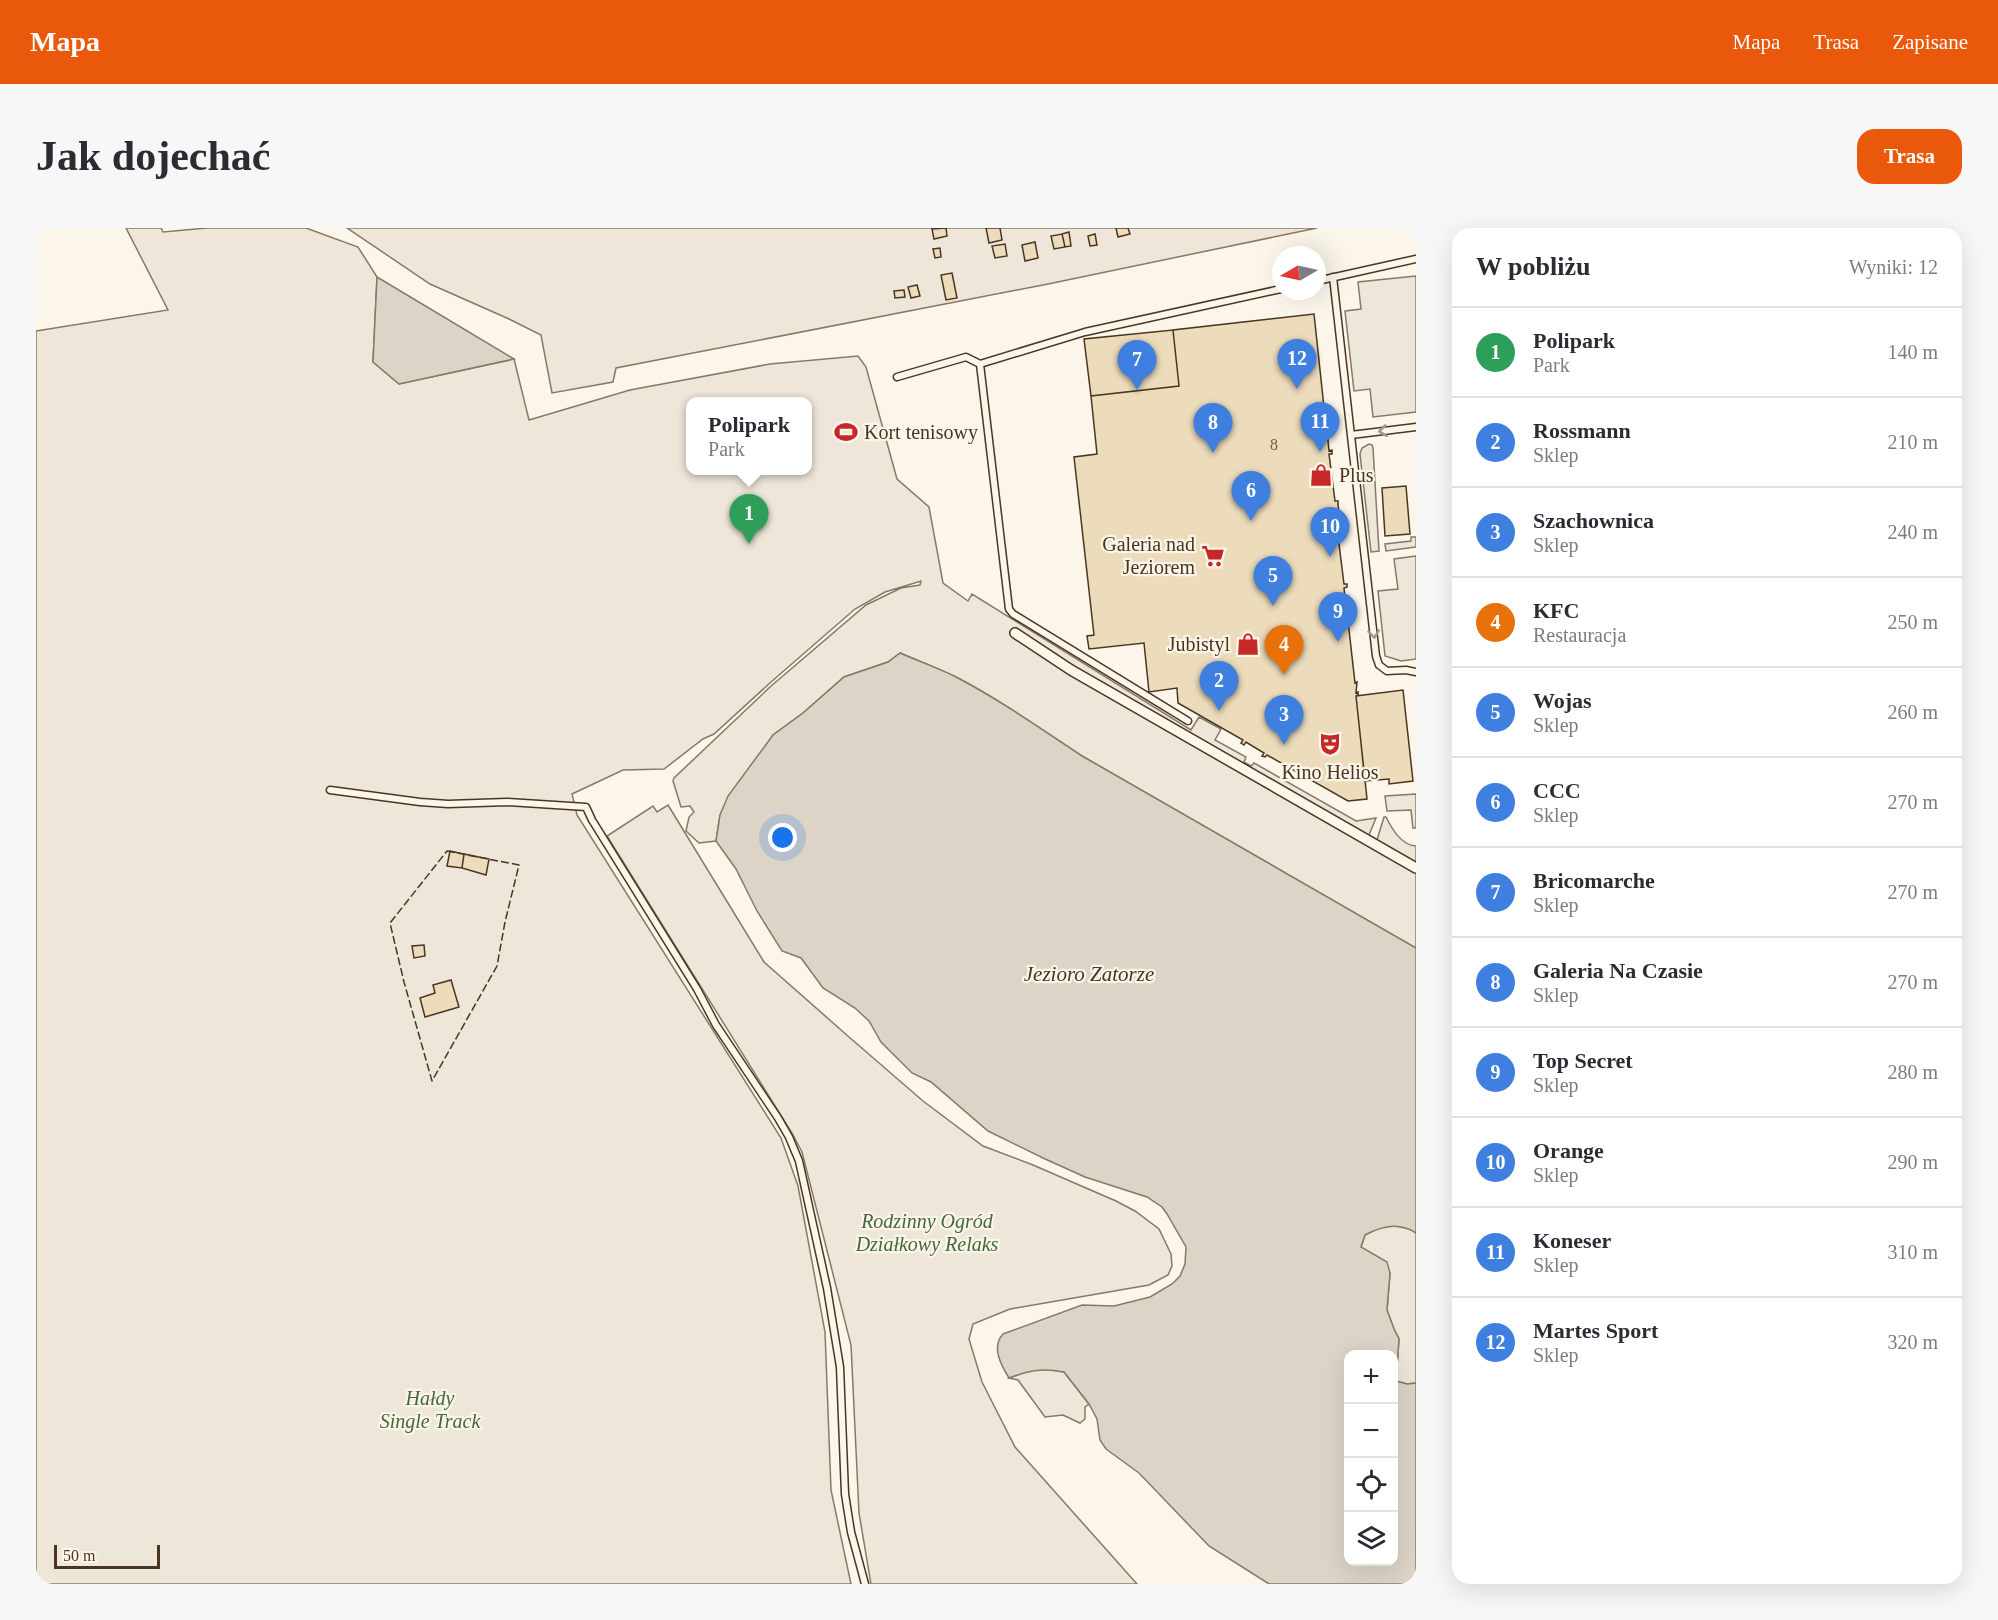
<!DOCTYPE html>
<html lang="pl">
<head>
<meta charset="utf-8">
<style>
  body { margin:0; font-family:Georgia,serif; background:#f7f7f7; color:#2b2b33 }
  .controls { position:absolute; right:18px; bottom:18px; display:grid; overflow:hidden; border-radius:12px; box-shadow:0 6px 24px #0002 }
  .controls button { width:54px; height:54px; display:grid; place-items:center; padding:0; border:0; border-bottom:2px solid #e1e1e2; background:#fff; color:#2b2b33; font:30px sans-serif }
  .compass { position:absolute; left:1236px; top:18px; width:54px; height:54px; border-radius:50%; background:#fff; box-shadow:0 6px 24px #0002; rotate:261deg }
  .scale { position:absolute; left:18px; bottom:15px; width:106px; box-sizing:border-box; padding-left:6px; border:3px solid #4a3520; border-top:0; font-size:16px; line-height:21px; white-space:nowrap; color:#4a3520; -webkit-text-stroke:4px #fbf6e9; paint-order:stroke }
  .you { position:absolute; left:747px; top:610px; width:21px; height:21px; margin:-15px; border:4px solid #fff; border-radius:50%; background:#1a73e8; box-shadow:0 0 0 9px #1a73e833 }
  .badge { display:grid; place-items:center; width:39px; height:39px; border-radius:50%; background:#ea580c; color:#fff; font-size:20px; font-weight:700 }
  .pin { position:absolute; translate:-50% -50px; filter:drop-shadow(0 2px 3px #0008) }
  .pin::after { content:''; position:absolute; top:32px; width:21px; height:18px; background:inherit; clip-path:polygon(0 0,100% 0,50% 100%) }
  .popup { position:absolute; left:650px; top:169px; width:126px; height:78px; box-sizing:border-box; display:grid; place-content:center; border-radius:12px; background:#fff; filter:drop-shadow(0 2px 4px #0005); font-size:20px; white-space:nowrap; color:#7c7c81 }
  .popup b { font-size:22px; color:#2b2b33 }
  .popup::after { content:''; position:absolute; left:50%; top:100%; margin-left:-12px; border:12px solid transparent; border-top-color:#fff }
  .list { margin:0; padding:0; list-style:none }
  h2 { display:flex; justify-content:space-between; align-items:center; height:78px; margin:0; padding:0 24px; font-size:26px }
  h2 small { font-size:20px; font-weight:400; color:#7c7c81 }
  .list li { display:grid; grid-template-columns:39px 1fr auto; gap:18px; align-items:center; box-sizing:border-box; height:90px; padding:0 24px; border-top:2px solid #e1e1e2 }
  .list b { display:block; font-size:22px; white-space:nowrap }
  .list p { margin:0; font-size:20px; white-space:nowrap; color:#7c7c81 }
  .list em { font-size:20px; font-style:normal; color:#7c7c81 }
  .icon { flex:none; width:33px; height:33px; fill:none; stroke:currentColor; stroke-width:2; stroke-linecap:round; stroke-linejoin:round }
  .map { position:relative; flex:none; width:1380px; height:1356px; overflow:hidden; border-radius:18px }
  header { display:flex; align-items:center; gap:36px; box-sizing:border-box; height:84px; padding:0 30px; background:#ea580c; color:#fff }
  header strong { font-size:28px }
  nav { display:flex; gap:33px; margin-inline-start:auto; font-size:21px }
  .intro { display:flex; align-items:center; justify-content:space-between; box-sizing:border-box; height:144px; padding:0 36px }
  h1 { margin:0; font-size:42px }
  .button { padding:15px 27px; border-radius:18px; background:#ea580c; color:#fff; font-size:21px; font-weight:700 }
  main { display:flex; gap:36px; padding:0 36px }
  aside { flex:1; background:#fff; border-radius:18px; box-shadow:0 6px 24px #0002 }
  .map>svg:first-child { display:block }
  .green { fill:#ede6d9; stroke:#887966; stroke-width:1.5; fill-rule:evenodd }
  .parking { fill:#ede7d9; stroke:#887966; stroke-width:1.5 }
  .water { fill:#dcd4c6; stroke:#887966; stroke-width:1.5; fill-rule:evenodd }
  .building { fill:#ecdcbc; stroke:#4a3520; stroke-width:1.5 }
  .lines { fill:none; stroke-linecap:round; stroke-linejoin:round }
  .service-casing { stroke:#4a3520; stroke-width:9 }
  .pedestrian-casing { stroke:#4a3520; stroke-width:12 }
  .service { stroke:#fbf6e9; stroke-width:6 }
  .pedestrian { stroke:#fbf6e9; stroke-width:9 }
  .fence { stroke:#4a3520; stroke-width:1.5; stroke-dasharray:8 3; stroke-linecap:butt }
  .oneway { stroke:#a29684 }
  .labels { text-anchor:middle; stroke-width:4.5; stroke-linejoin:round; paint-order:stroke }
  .number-label { font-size:16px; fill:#725f47 }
  .poi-label { font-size:20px; fill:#4a3520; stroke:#fbf6e9; text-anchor:start }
  .park-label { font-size:20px; font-style:italic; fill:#436837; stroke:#fbf6e9 }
  .water-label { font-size:21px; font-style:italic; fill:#4a3520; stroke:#fbf6e9 }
</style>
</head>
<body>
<header>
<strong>Mapa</strong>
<nav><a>Mapa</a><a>Trasa</a><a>Zapisane</a></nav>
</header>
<div class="intro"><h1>Jak dojechać</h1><a class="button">Trasa</a></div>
<main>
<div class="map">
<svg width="1380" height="1356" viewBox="0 0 1380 1356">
  <rect width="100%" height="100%" fill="#fbf6e9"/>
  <!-- green -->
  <path class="green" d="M90,0H125L127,4L171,0H270L322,19L341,49L337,134L363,156L478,131L493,192L594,162L734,136L822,128L830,139L861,251L893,279L907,355L932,373L936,366L1155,502L1163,489L1185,501L1179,512L1210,529L1208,534L1215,538L1218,535L1320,593L1340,590L1333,607L1341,612L1348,589H1350C1356,601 1365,617 1380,618V720L1046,528C1005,501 964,472 920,449C902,440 883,433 864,425L852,434L808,449L767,485L737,507L684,587L680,613L663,615L650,603L653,589L658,584L654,578L645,579L637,553L638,550L734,459L830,377L865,360L884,357L885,353L849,364L819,381L735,454L678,506L667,511L628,541L587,542L536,566L541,587L745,910L762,958L789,1104L795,1262L815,1356H0V103L132,82ZM654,174H771V242H654Z
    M311,0H1281L1012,56L580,140L577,154L516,165L505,107L473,91L394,56Z
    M1333,216L1336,217L1337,220L1343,323L1335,324L1324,226L1326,220Z
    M1375,309H1380V319L1350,323L1349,316L1375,313Z
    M632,577L728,734L813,809L887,873L947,918L997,937L1080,973L1099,983L1123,1001L1135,1026L1136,1038L1132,1047L1113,1057L974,1081L937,1096L933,1111L946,1154L979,1219L1101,1356H835L823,1285L815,1117L766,924L756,905L571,608L617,578L621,584Z
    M1357,997L1374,1001L1380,1005V1155L1371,1156L1360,1153L1363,1111L1358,1101L1351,1082L1354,1045L1325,1019L1329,1007L1341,1000Z
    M1011,1141L1028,1144L1053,1176L1049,1179V1191L1044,1195L1027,1187L1009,1189L982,1152L973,1150L996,1142Z"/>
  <!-- parking -->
  <path class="parking" d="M1380,48V184L1337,189L1334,161L1318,163L1309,83L1325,81L1322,54Z
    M1380,328V431L1365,433L1349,428L1342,363L1362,361L1358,331Z
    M1380,566V600H1377L1375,582L1351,583L1349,568Z"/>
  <!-- water -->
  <path class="water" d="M341,49L478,131L363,156L337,134Z
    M864,425C882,433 902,440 920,449C964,472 1005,501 1046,528L1380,720V1005C1363,994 1346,998 1329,1007L1325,1019L1351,1034L1354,1045L1351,1082L1358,1101L1363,1111L1360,1153L1371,1156L1380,1155V1356H1233L1173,1318L1103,1245L1070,1221L1064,1212L1061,1191L1053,1176L1028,1144C1006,1140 994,1142 973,1150C965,1137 955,1119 967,1106L1046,1077L1078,1078L1114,1069L1136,1056L1144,1048L1149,1036L1150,1019L1131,986L1126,979L1111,969L1049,949L1007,930L952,903L895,854L876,845L845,814L833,793L819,780L787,760L765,730L746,723L721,683L700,641L680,613L684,587L692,568L737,507L767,485L808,449L852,434ZM1312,1126H1358V1334H1312Z"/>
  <!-- building -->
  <path class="building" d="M910,0L911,8L898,11L896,1Z
    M950,0H964L966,12L953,15Z
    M1080,0H1092L1094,6L1082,9Z
    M1033,4L1035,18L1029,19L1026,6Z
    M1026,6L1029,19L1018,21L1015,8Z
    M1059,6L1061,17L1054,18L1052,8Z
    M999,14L1002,30L989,33L986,17Z
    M969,16L971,28L959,30L956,18Z
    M904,20L905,29L899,30L897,21Z
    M916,45L921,70L910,72L905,47Z
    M881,57L884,68L875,70L872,59Z
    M868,62L869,69L859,70L858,63Z
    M1278,86L1290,198H1293L1294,201L1291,202L1293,223L1296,222V226H1293L1299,273H1302V277L1306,308H1302L1308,356H1311V359L1308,360L1310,380H1314V383L1311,384L1319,455L1321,454L1320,465L1322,464V467L1320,468L1331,571L1312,573L1231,527L1229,529L1226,528L1228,525L1210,514L1208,517L1205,515L1207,512L1142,475L1141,460L1113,464L1108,415L1053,421L1051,408L1058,407L1038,229L1061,226L1055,168L1143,158L1137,102Z
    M1137,102L1143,158L1055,168L1048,111Z
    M1370,258L1374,306L1349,308L1346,260Z
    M1367,462L1377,553L1353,556V551L1329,553L1320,468Z
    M414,623L428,626L426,640L411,638Z
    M428,626L453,631L450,647L426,640Z
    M388,717L389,728L378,730L376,718Z
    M415,752L423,779L389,789L384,770L399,765L397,757Z"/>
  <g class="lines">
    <!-- service casing -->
    <g class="service-casing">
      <path id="service" d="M1297,49L1340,428L1343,437L1351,443L1370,442L1380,444
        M1281,53L1380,31
        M861,149L930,129L944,136
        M1315,207L1380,199
        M1152,493L977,386L973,381L944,136L1049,104L1245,61
        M294,562L384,574L412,576L471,574L550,579L556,592L661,761L680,797L742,890L753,909L763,933L791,1060L804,1139L809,1266L815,1304L829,1356"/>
    </g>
    <!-- pedestrian casing -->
    <g class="pedestrian-casing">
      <path id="pedestrian" d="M979,405L1035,442L1380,640"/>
    </g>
    <!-- service -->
    <use href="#service" class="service"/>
    <!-- pedestrian -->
    <use href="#pedestrian" class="pedestrian"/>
    <!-- fence -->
    <path class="fence" d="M411,623L483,637L469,694L461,738L396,853L368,754L354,695Z"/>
  </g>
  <!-- one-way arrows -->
  <defs><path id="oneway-chevron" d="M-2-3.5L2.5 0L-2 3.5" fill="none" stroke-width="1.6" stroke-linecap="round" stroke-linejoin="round" transform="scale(1.5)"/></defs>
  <g class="oneway">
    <use href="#oneway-chevron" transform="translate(1347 203) rotate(173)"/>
    <use href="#oneway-chevron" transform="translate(1338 406) rotate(83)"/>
  </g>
  <!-- icons -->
  <defs>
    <g id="stadium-bare" transform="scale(1.8)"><path d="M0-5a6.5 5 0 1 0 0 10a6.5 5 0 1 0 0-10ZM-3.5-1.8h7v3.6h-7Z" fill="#c62828" stroke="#fbf6e9" stroke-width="2.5" paint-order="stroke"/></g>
    <g id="shop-bare" transform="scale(1.8)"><path d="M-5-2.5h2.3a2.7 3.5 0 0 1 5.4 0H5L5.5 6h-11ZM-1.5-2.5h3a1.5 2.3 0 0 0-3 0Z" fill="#c62828" stroke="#fbf6e9" stroke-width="2.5" paint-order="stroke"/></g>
    <g id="supermarket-bare" transform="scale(1.8)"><path d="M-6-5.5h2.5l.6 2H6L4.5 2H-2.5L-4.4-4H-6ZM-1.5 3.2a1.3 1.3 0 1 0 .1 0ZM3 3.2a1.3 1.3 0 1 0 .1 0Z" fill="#c62828" stroke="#fbf6e9" stroke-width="2.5" paint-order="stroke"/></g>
    <g id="theatre-bare" transform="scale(1.8)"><path d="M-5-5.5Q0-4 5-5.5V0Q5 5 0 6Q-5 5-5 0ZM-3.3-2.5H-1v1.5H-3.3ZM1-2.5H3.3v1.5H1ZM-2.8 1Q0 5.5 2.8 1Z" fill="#c62828" stroke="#fbf6e9" stroke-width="2.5" paint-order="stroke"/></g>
  </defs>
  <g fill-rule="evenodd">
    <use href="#stadium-bare" x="810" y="204"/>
    <use href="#shop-bare" x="1285" y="247"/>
    <use href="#supermarket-bare" x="1177" y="328"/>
    <use href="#shop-bare" x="1212" y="416"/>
    <use href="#theatre-bare" x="1294" y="516"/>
  </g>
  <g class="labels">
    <!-- number labels -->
    <g class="number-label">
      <text x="1238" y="222">8</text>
    </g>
    <!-- poi labels -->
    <g class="poi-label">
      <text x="828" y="211">Kort tenisowy</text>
      <text x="1303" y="254">Plus</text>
      <text x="1159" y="323" text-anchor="end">Galeria nad<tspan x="1159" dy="23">Jeziorem</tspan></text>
      <text x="1194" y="423" text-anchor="end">Jubistyl</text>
      <text x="1294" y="551" text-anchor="middle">Kino Helios</text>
    </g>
    <!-- park labels -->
    <g class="park-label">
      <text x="891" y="1000">Rodzinny Ogród<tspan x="891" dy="23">Działkowy Relaks</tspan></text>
      <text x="394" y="1177">Hałdy<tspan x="394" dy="23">Single Track</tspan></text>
    </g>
    <!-- water labels -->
    <g class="water-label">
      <text x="1053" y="753">Jezioro Zatorze</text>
    </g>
  </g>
</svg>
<div class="controls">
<button>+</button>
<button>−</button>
<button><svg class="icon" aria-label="locate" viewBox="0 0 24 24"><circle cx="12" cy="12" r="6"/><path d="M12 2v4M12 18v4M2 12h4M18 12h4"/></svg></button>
<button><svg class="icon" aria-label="layers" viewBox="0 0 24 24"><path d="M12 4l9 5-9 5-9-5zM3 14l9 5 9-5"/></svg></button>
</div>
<svg class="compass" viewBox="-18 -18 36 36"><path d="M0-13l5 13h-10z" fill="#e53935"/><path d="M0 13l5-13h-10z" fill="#7c7c81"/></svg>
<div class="scale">50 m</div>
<div class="you"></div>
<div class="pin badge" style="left:713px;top:316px;background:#2e9e5b">1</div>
<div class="popup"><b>Polipark</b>Park</div>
<div class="pin badge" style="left:1183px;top:483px;background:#3f7fe0">2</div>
<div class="pin badge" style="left:1248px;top:517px;background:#3f7fe0">3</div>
<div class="pin badge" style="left:1248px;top:447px;background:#e8710a">4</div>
<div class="pin badge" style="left:1237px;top:378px;background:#3f7fe0">5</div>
<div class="pin badge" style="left:1215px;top:293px;background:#3f7fe0">6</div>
<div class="pin badge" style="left:1101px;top:162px;background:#3f7fe0">7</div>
<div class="pin badge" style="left:1177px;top:225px;background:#3f7fe0">8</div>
<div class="pin badge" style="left:1302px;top:414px;background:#3f7fe0">9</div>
<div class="pin badge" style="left:1294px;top:329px;background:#3f7fe0">10</div>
<div class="pin badge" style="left:1284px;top:224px;background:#3f7fe0">11</div>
<div class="pin badge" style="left:1261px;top:161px;background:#3f7fe0">12</div>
</div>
<aside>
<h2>W pobliżu<small>Wyniki: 12</small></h2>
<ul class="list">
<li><span class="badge" style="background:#2e9e5b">1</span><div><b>Polipark</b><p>Park</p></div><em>140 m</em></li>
<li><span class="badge" style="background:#3f7fe0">2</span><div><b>Rossmann</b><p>Sklep</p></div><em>210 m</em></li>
<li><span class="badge" style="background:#3f7fe0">3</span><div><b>Szachownica</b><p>Sklep</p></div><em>240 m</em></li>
<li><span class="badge" style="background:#e8710a">4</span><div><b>KFC</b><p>Restauracja</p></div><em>250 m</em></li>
<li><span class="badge" style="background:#3f7fe0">5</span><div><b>Wojas</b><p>Sklep</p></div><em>260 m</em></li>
<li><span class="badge" style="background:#3f7fe0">6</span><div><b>CCC</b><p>Sklep</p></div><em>270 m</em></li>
<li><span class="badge" style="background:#3f7fe0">7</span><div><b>Bricomarche</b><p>Sklep</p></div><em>270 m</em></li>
<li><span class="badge" style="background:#3f7fe0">8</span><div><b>Galeria Na Czasie</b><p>Sklep</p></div><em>270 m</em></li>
<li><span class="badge" style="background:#3f7fe0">9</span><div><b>Top Secret</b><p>Sklep</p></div><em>280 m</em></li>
<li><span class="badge" style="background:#3f7fe0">10</span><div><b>Orange</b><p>Sklep</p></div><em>290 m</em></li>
<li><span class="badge" style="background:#3f7fe0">11</span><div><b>Koneser</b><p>Sklep</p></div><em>310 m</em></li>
<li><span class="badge" style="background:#3f7fe0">12</span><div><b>Martes Sport</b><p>Sklep</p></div><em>320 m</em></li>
</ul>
</aside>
</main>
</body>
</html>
